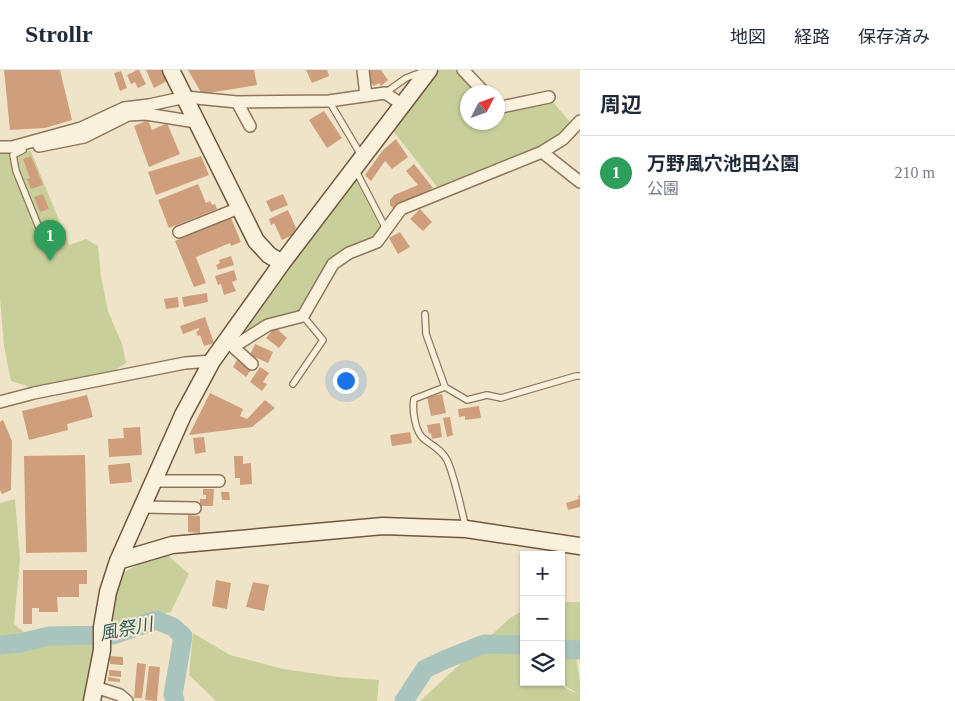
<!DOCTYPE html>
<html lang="ja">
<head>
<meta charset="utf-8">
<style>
  body { margin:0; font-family:"Times New Roman","Noto Sans JP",serif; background:#f6f6f7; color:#1f2937 }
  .controls { position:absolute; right:15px; bottom:15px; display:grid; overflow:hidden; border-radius:0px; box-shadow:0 1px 4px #0004 }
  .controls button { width:45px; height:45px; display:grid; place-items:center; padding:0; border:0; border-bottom:1px solid #e0e1e3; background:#fff; color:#1f2937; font:25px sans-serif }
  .compass { position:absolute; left:460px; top:15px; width:45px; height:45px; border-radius:50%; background:#fff; box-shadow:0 1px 4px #0004; rotate:48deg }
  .you { position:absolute; left:345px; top:310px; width:18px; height:18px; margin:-12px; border:4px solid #fff; border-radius:50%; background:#1a73e8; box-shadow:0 0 0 8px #1a73e833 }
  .badge { display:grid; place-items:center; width:32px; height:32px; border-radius:50%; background:#1a73e8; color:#fff; font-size:16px; font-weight:700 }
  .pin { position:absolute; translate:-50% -41px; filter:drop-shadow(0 1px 2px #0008) }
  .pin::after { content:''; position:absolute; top:26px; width:18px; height:15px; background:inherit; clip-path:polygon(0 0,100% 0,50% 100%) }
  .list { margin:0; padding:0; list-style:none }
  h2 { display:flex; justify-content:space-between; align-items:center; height:65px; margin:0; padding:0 20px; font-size:21px }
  h2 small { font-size:16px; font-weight:400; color:#747a83 }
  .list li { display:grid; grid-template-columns:32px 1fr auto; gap:15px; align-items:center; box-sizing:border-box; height:75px; padding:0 20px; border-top:1px solid #e0e1e3 }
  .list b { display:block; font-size:19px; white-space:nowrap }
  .list p { margin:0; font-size:16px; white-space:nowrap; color:#747a83 }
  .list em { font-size:16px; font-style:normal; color:#747a83 }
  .icon { flex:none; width:28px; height:28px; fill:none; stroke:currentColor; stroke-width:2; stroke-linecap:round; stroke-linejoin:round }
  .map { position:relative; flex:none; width:580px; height:631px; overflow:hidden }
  header { display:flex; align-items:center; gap:30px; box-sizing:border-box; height:70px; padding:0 25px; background:#fff; border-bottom:1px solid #e0e1e3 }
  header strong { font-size:24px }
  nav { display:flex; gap:28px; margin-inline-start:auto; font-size:18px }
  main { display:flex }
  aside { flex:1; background:#fff }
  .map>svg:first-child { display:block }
  .green { fill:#c9cf9b }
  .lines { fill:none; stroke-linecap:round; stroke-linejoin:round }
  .river { stroke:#a9c4bc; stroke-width:19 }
  .building { fill:#cf9f7d }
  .lane-casing { stroke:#8d765c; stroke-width:8 }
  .street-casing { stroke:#8d765c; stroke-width:14 }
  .secondary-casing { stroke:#6f573f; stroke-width:19 }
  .lane { stroke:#faf1dc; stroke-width:5.5 }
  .street { stroke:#faf1dc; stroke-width:11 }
  .secondary { stroke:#faf1dc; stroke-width:16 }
  .labels { text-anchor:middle; stroke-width:4; stroke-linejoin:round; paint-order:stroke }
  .water-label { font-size:18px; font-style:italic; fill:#2f5d5a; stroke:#f7eed8 }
</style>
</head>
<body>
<header>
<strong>Strollr</strong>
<nav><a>地図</a><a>経路</a><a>保存済み</a></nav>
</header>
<main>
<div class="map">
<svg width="580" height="631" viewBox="0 0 580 631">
  <rect width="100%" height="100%" fill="#f0e4c8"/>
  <!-- green -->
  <path class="green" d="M438,0H455L476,22H468V52H498V42L552,31L571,53L558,67L540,79L439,119L393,61Z
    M0,79L31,81L69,175L86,169L98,176L101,206L108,241L122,274L126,293L107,305L63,311L30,317L11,311L4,276L0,228Z
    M356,110L380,157L374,167L345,179L329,190L300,242L267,251L248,261L243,258L350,115Z
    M15,429L20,489L14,554L33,570L88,565L104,546L119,505L163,481L189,504L171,542L140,548L102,580L84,631H0V433Z
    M561,532H580V587H576L580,610V631H420L510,548L524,540V612H556L571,621L579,624L558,612H561Z
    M193,563L230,585L283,599L339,607L379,610L377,631H216L189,605Z"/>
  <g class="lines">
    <!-- river -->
    <path class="river" d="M0,575L20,573L49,566L113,565L156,550L173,557L183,566L173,625L175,631
      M561,579L580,580
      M404,631L425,599L444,590L484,574L524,575"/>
  </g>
  <!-- building -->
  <path class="building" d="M4,0H60L72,50L45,58L10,60Z
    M137,0H139L146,14L138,18L135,12L131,14L127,5Z
    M146,0H162L167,11L154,18Z
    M188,0H254L257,15L202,24Z
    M306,0H327L329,6L312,13Z
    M371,0H381L388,10L381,16L379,13L374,16L368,10L371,7L367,3Z
    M121,1L127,18L120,21L114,3Z
    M324,41L342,68L327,78L309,50Z
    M148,50L152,60L167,53L180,84L149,97L134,56Z
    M396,69L408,87L392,99L385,91L371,111L365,105L383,80Z
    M31,86L43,115L31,119L27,109L30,108L23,89Z
    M201,86L209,105L156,125L148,102Z
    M414,94L433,118L393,138L390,135V130L394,125L418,115L406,101Z
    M198,114L206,133L210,131L212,135L215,134L217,139L169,158L158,130Z
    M43,124L49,139L40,142L34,127Z
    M283,124L288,135L271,142L266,131Z
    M420,139L432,152L423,161L410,149Z
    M288,140L296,158L292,165L282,170L274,153L271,155L269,149Z
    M231,148L241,172L231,176L230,173L196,187L206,213L194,217L175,171Z
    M54,150L65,174L56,178L45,154Z
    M400,162L410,177L398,184L389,168Z
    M231,186L234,195L218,200L216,195L220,193L219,190Z
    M234,200L237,210L232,212L236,221L224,225L221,214L218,215L215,206Z
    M207,223L208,232L184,237L182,227Z
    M178,227L179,237L166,239L164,229Z
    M205,247L214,273L204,276L200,265L198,266L196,262L199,260V258L183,264L180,256Z
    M275,257L287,268L279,278L266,268Z
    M255,274L273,282L268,293L250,285Z
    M237,290L251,300L246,307L233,297Z
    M260,297L269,303L263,312L267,314L262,321L250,312Z
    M210,323L243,339L240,346L247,349L265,330L275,338L252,357L189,365Z
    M442,324L446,343L431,346L427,327Z
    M87,325L93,347L67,354L68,360L29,370L22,341Z
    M479,336L481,348L465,350V346L459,347L458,339Z
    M450,347L453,365L447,367L443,348Z
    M3,350L12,371L11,420L2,424L0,420V352Z
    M440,353L442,367L432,369L431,363L429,364L427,355Z
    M140,357L142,385L109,387L108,369L124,368L123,358Z
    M410,362L412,373L392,376L390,365Z
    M204,367L206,382L195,384L193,368Z
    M85,385L87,482L26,483L24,386Z
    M234,386H243V394L251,393L252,414L240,415V408H235Z
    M130,393L132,412L110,414L108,395Z
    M203,419H214L213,436H200V429H206V425H203Z
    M221,422H229L230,430H222Z
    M580,425V437L568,440L566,433L579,429L578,426Z
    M188,445L200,446V463L188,462Z
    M23,500H87V514H79V527H57L58,542H39V538H32V554H23Z
    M216,510L231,513L227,539L212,536Z
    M253,512L269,515L264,541L246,537Z
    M110,586L123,587V595L110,594Z
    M137,593L146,594L142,628H134Z
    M149,596L160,597L157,631L145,630Z
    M109,600L121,601V607L109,606Z
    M108,607L120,609V612L108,611Z"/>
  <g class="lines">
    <!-- lane casing -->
    <g class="lane-casing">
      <path id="lane" d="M385,23L406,8L422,2
        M329,31L361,85
        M23,80L13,85L16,101L44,170
        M355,99L386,159
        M425,244L426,264L445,317L467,330L487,325L501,328L576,306H580
        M293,314L323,270L303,246
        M445,317L414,329C412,340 415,362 424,369C433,376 442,380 447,390C455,407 461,439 466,458"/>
    </g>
    <!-- street casing -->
    <g class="street-casing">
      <path id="street" d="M363,0L366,26
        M463,0L484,22
        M237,32L250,56
        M498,34L501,37L549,27
        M39,76L84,67L128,45L146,44L196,52
        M0,77H18
        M12,77L81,58L124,38L149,35L186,27L237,32L329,31L385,23L403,35
        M542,82L563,69L580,51
        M179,162L239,138
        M224,274L241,272L268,255L303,246L333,194L349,183L377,172L401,139L542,82L580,112
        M230,274L252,294
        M0,332L34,323L185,293L212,291
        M154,411H219
        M142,437L195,438
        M95,617L120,625L127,631"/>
    </g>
    <!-- secondary casing -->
    <g class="secondary-casing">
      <path id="secondary" d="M171,0L256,171L269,185L282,193
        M118,491L172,475L383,456L466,459L580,476
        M92,631L102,580V557L108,522L118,491L183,345L212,291L282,193L429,0"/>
    </g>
    <!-- lane -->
    <use href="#lane" class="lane"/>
    <!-- street -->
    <use href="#street" class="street"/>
    <!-- secondary -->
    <use href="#secondary" class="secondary"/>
  </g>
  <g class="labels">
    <!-- water labels -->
    <g class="water-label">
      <text transform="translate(126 559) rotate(-11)" y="6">風祭川</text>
    </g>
  </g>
</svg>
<div class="controls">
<button>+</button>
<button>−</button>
<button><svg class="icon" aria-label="layers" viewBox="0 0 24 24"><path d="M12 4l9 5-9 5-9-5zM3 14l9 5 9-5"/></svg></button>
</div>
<svg class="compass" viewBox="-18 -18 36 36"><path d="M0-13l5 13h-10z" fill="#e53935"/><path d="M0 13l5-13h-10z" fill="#747a83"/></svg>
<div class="you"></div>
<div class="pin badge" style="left:50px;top:191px;background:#2e9e5b">1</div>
</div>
<aside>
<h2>周辺<small></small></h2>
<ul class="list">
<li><span class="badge" style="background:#2e9e5b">1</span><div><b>万野風穴池田公園</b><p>公園</p></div><em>210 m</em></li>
</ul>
</aside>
</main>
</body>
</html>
